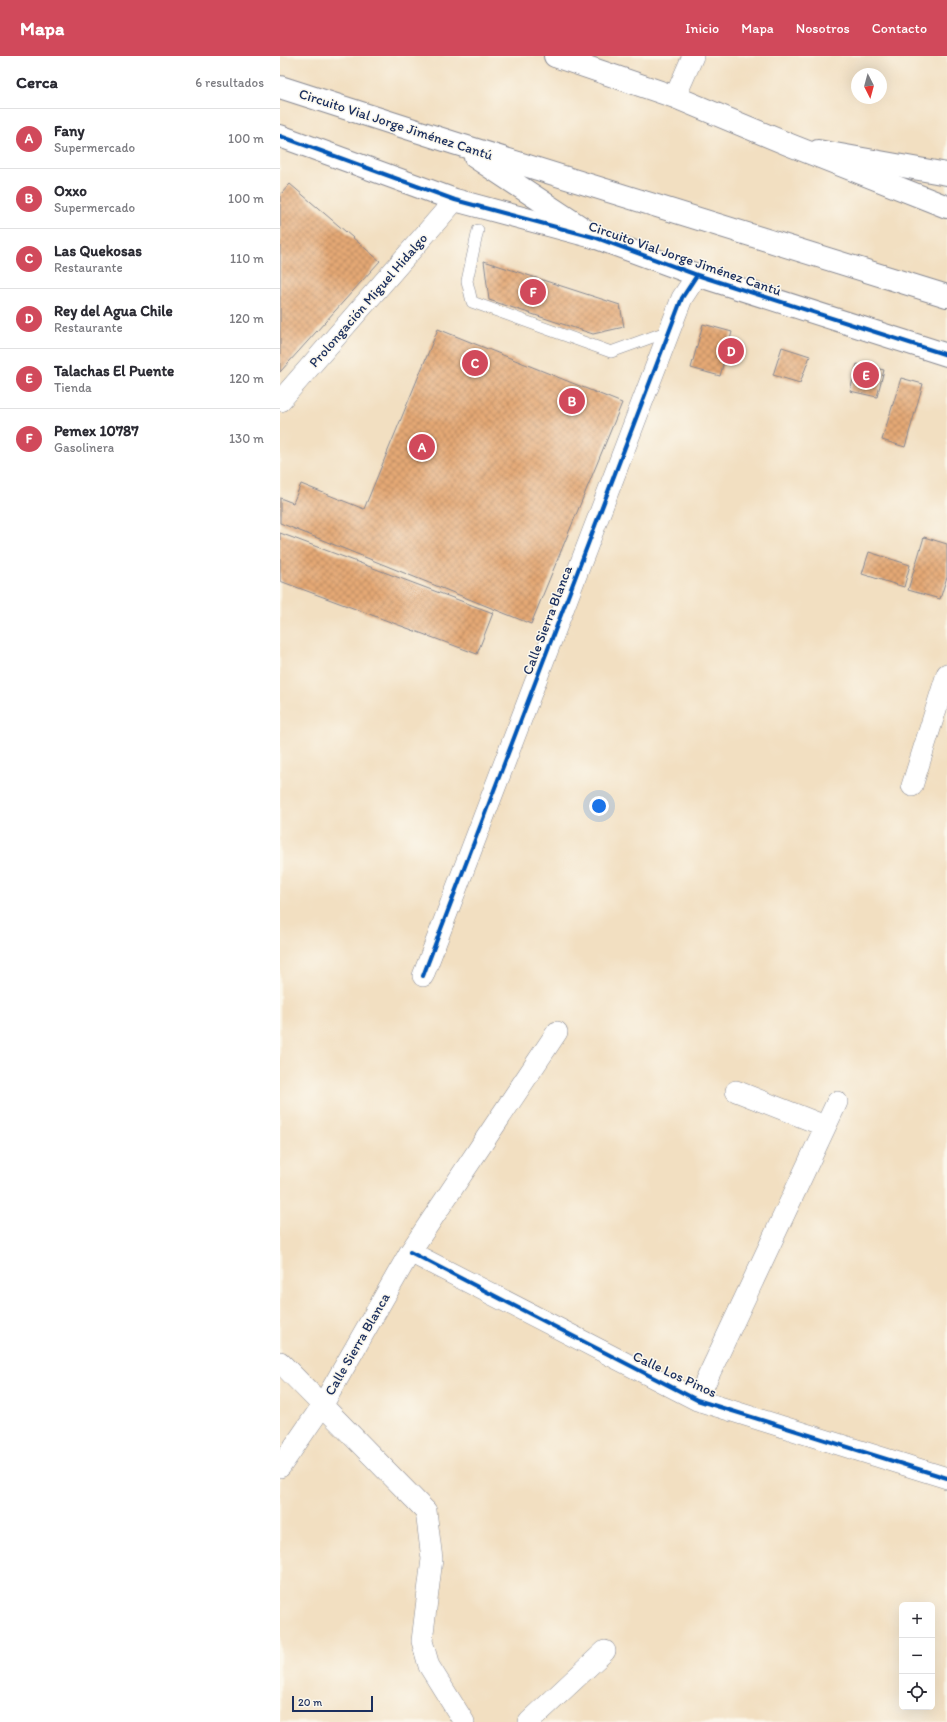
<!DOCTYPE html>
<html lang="es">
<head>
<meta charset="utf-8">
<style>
  body { margin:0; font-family:Itim,sans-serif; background:#f7f7f7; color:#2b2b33 }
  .controls { position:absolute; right:12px; bottom:12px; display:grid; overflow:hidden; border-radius:6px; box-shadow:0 4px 16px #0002 }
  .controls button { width:36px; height:36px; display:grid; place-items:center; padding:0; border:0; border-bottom:1px solid #e1e1e2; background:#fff; color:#2b2b33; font:20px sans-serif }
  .compass { position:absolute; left:571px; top:12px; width:36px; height:36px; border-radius:50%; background:#fff; box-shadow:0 4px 16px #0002; rotate:174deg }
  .scale { position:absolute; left:12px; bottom:10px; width:81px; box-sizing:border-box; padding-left:4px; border:2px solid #1b2f5e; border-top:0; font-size:11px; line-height:14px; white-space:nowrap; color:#1b2f5e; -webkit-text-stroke:3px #fbf7ec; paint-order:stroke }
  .you { position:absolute; left:319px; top:750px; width:14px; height:14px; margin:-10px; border:3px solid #fff; border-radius:50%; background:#1a73e8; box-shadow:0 0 0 6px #1a73e833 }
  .badge { display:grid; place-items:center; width:26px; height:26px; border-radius:50%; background:#d1495b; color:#fff; font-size:13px; font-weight:700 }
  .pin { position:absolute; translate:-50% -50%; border:2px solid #fff; box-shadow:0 1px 4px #0006 }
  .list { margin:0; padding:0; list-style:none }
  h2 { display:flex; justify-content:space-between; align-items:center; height:52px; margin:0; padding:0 16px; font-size:17px }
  h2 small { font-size:13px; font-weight:400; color:#7c7c81 }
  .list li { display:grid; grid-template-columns:26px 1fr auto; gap:12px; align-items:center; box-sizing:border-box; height:60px; padding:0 16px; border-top:1px solid #e1e1e2 }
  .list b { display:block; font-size:15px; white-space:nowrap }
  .list p { margin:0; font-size:13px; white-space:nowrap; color:#7c7c81 }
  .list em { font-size:13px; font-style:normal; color:#7c7c81 }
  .icon { flex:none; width:22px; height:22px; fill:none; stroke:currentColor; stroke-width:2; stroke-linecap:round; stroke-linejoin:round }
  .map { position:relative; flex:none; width:667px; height:1666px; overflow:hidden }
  header { display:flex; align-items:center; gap:24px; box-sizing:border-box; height:56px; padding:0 20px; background:#d1495b; color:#fff }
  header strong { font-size:19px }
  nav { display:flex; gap:22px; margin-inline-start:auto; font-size:14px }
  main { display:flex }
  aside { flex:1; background:#fff }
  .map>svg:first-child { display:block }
  .building { fill:url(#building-cross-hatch) }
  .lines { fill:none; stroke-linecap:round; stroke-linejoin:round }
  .service-casing { stroke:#868790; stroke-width:12 }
  .minor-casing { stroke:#868790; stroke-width:22 }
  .tertiary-casing { stroke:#868790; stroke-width:24 }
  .primary-casing { stroke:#868790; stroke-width:24 }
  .service { stroke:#fff; stroke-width:11 }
  .minor { stroke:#fff; stroke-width:21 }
  .tertiary { stroke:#fff; stroke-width:22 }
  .primary { stroke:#fff; stroke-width:22 }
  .cycleway-casing { stroke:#fbf7ec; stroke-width:6 }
  .cycleway { stroke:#0057b8; stroke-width:4 }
  .labels { text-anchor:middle; stroke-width:3; stroke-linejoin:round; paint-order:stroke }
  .street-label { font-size:14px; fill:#1b2f5e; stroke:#fbf7ec }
</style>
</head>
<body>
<header>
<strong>Mapa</strong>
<nav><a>Inicio</a><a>Mapa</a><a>Nosotros</a><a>Contacto</a></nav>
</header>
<main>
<aside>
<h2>Cerca<small>6 resultados</small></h2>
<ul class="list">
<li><span class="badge">A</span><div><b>Fany</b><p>Supermercado</p></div><em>100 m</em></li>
<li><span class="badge">B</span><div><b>Oxxo</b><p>Supermercado</p></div><em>100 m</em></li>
<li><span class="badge">C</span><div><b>Las Quekosas</b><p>Restaurante</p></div><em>110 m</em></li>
<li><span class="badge">D</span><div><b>Rey del Agua Chile</b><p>Restaurante</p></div><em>120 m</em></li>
<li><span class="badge">E</span><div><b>Talachas El Puente</b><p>Tienda</p></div><em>120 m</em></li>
<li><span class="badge">F</span><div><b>Pemex 10787</b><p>Gasolinera</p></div><em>130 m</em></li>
</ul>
</aside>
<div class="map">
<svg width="667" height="1666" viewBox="0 0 667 1666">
  <defs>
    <pattern id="building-cross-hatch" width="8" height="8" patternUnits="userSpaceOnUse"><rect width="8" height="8" fill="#e4a874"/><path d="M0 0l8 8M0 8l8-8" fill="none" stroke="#b88962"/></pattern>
  </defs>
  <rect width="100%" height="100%" fill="#fbf7ec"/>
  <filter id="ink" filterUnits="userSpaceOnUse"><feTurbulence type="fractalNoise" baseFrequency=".025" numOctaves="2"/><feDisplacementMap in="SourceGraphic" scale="8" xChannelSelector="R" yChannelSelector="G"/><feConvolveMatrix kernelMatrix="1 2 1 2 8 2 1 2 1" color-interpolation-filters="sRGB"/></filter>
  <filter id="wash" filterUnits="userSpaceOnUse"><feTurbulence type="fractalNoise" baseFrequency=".012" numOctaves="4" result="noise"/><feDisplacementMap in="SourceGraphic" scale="16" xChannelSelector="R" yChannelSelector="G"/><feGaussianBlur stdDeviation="0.9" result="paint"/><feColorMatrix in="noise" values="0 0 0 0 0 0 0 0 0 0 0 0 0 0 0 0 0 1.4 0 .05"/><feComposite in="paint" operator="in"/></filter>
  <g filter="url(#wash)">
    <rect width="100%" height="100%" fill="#f2dfc1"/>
    <g id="blocks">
      <!-- building -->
      <path class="building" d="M10,128L100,205L0,316V139Z
        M204,205L340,249L344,271L313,278L209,244Z
        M423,268L452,276L440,320L411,312Z
        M158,273L342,347L251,568L0,467V442L13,447L21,428L84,453Z
        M502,291L530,300L520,327L493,319Z
        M577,308L604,314L597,341L570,335Z
        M621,322L643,328L625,391L602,384Z
        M0,477L213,557L197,598L0,525Z
        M644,481L667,488V521L660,543L628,534Z
        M589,496L630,509L624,531L582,518Z"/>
    </g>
  </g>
  <g filter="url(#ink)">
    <use href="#blocks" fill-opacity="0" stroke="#868790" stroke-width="1"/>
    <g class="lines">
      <!-- service casing -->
      <g class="service-casing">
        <path id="service" d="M198,174L187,225L192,246L331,296L389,275"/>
      </g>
      <!-- minor casing -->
      <g class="minor-casing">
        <path id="minor" d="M395,41L413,0
          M0,345L175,144
          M632,730L667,618
          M143,920L402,242L417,219
          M456,1035L545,1070
          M130,1196L417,1344L667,1422
          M0,1306L146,1455L152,1503L142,1585L149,1610L184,1666
          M417,1344L557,1046
          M0,1411L42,1350L130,1196L277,976
          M249,1666L325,1595"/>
      </g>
      <!-- tertiary casing -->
      <g class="tertiary-casing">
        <path id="tertiary" d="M0,80L175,144L317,182L417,219L667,299
          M538,95L667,118"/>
      </g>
      <!-- primary casing -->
      <g class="primary-casing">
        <path id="primary" d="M275,0L395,41L510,89L667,151
          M0,31L174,87L667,240
          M195,101L317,182"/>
      </g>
      <!-- service -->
      <use href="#service" class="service"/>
      <!-- minor -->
      <use href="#minor" class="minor"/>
      <!-- tertiary -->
      <use href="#tertiary" class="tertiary"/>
      <!-- primary -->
      <use href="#primary" class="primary"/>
      <!-- cycleway casing -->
      <g class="cycleway-casing">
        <path id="cycleway" d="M0,80L175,144L317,182L417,219L667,299
          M143,920L402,242L417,219
          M130,1196L417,1344L667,1422"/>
      </g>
      <!-- cycleway -->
      <use href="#cycleway" class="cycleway"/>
    </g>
  </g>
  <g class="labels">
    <!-- street labels -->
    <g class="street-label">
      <text transform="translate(116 68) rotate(18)" y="5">Circuito Vial Jorge Jiménez Cantú</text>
      <text transform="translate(405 202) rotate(19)" y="5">Circuito Vial Jorge Jiménez Cantú</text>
      <text transform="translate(88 244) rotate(-49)" y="5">Prolongación Miguel Hidalgo</text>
      <text transform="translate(267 564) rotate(-69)" y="5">Calle Sierra Blanca</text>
      <text transform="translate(77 1288) rotate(-60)" y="5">Calle Sierra Blanca</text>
      <text transform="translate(395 1318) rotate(25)" y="5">Calle Los Pinos</text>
    </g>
  </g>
</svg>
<div class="controls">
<button>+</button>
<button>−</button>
<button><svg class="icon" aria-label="locate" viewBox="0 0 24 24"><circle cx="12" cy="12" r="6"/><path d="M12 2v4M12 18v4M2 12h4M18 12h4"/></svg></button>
</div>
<svg class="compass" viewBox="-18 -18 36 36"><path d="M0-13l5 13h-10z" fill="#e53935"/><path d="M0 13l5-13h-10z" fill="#7c7c81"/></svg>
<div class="scale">20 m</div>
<div class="you"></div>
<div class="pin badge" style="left:142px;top:391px">A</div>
<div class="pin badge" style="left:292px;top:345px">B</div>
<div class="pin badge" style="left:195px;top:307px">C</div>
<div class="pin badge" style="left:451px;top:295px">D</div>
<div class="pin badge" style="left:586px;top:319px">E</div>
<div class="pin badge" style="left:253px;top:236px">F</div>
</div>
</main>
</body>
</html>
